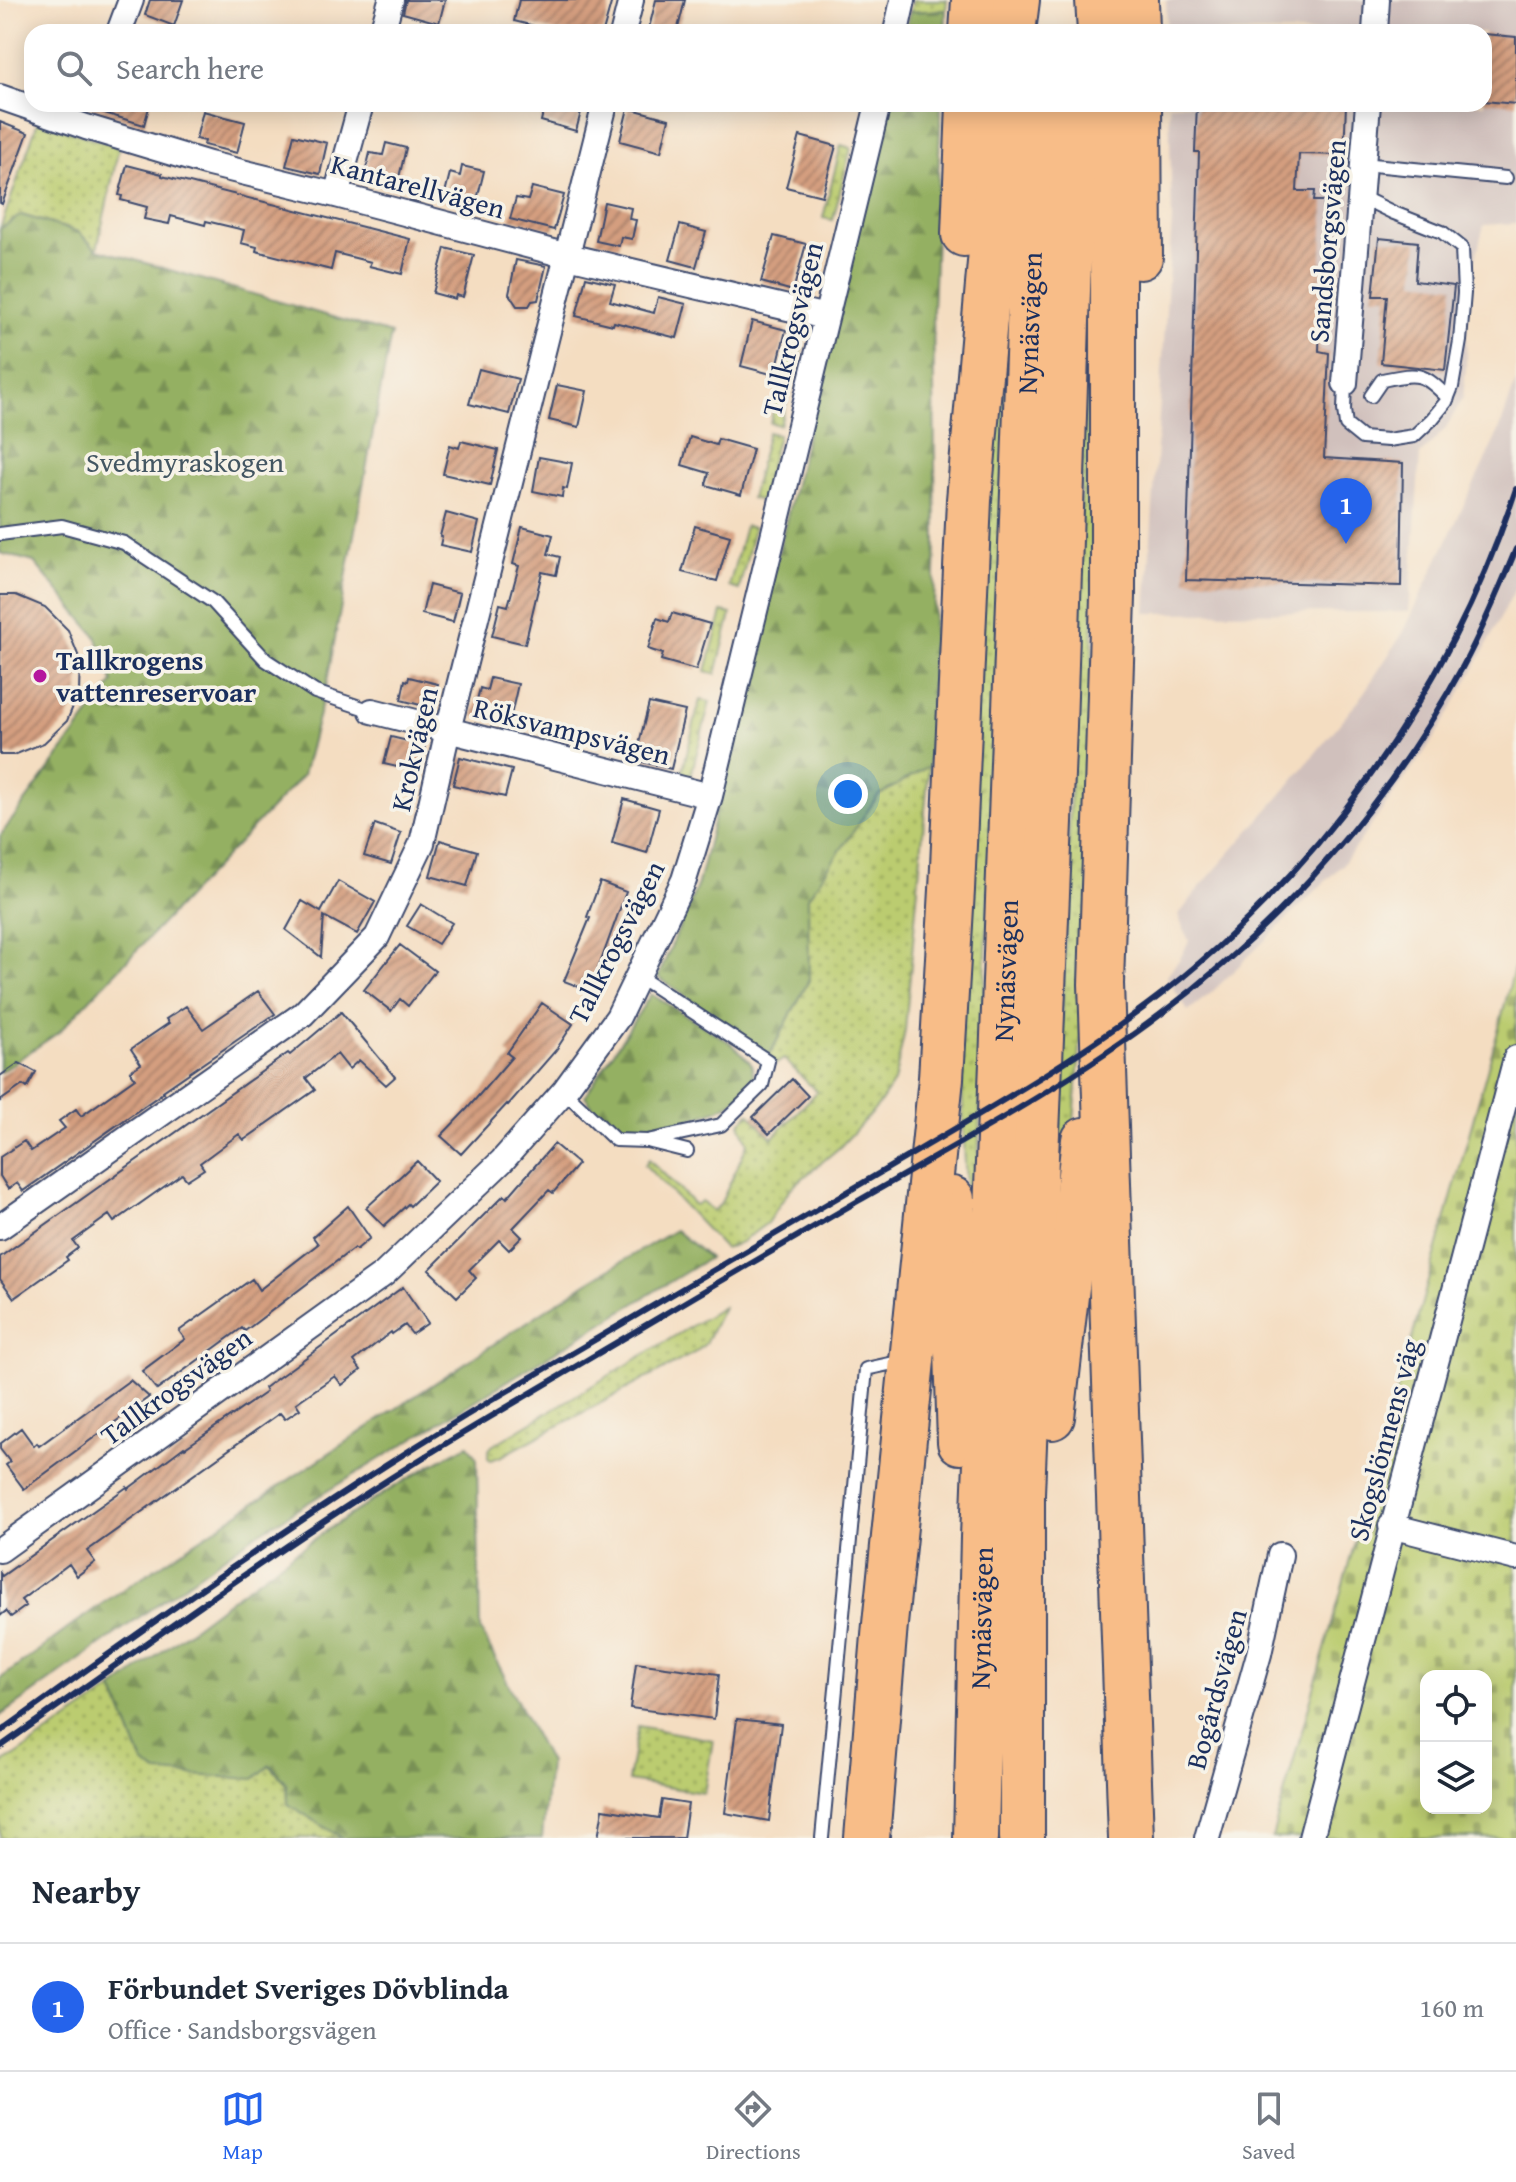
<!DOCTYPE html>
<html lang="en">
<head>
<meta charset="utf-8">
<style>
  body { margin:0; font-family:"Gentium Book Plus",serif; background:#f6f6f7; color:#1f2937 }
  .controls { position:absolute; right:24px; bottom:24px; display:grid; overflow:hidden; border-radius:16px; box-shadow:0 4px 20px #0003 }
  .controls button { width:72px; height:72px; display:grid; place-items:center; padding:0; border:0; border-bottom:2px solid #e0e1e3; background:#fff; color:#1f2937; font:40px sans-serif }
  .you { position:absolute; left:848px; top:794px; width:28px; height:28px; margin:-20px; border:6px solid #fff; border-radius:50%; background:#1a73e8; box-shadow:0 0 0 12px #1a73e833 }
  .badge { display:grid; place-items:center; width:52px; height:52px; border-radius:50%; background:#2563eb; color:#fff; font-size:26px; font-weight:700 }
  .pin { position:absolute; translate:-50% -66px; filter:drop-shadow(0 2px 4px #0008) }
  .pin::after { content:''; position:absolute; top:42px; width:28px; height:24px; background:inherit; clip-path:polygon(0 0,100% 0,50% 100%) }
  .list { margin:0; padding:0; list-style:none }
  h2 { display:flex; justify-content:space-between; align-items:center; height:104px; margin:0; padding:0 32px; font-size:34px }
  h2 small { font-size:26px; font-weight:400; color:#747a83 }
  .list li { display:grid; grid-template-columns:52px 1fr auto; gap:24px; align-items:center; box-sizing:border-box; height:128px; padding:0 32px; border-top:2px solid #e0e1e3 }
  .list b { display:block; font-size:30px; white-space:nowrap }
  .list p { margin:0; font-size:26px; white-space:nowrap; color:#747a83 }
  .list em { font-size:26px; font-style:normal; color:#747a83 }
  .icon { flex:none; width:44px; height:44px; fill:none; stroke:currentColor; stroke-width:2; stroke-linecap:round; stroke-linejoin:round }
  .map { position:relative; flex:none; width:1516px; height:1838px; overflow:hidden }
  .search { position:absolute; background:#fff; box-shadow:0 4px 20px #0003; left:24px; right:24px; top:24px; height:88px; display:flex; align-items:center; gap:20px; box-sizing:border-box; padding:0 28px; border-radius:24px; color:#747a83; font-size:30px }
  .sheet { height:232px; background:#fff }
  nav { display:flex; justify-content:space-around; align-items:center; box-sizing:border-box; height:112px; border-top:2px solid #e0e1e3; background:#fff; font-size:22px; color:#747a83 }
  nav a { display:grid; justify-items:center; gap:4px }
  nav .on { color:#2563eb }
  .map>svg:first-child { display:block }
  .industrial { fill:#d0c0bc }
  .grass { fill:url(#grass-dots); stroke:#6b7e66; stroke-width:2 }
  .forest { fill:url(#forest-firs); stroke:#587060; stroke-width:2 }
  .cemetery { fill:url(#cemetery-stones); stroke:#6b7e66; stroke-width:2; fill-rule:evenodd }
  .building { fill:url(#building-hatch) }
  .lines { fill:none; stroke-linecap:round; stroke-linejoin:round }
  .lane-casing { stroke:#3c496d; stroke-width:16 }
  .street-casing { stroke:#3c496d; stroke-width:28 }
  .highway-casing { stroke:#3c496d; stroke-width:48 }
  .lane { stroke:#fff; stroke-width:12 }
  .street { stroke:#fff; stroke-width:24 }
  .highway { stroke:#f8bd88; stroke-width:44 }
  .rail { stroke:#1b2f5e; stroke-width:6 }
  .poi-dot { fill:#b5179e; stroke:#f7f3e8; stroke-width:3 }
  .labels { text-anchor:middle; stroke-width:7; stroke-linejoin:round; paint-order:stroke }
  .street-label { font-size:28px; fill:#1b2f5e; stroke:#f7f3e8 }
  .park-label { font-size:28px; fill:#435662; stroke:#f7f3e8 }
  .poi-label { font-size:28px; font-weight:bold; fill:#1b2f5e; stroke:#f7f3e8; text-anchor:start }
</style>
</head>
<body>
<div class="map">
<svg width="1516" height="1838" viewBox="0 0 1516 1838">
  <defs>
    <pattern id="grass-dots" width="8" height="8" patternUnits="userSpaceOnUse" patternTransform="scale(2)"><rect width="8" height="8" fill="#bbcc6f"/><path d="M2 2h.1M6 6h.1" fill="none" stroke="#97a65e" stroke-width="1.8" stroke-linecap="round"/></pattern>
    <pattern id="forest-firs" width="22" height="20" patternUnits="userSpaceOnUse" patternTransform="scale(2)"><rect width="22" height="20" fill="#94b062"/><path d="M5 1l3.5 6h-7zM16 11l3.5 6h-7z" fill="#789054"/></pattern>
    <pattern id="cemetery-stones" width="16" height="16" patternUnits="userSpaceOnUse" patternTransform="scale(2)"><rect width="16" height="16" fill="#bbcc6f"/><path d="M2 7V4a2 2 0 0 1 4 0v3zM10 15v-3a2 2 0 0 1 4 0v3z" fill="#97a65e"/></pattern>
    <pattern id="building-hatch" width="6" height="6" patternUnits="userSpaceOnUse" patternTransform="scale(2)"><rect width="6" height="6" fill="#d49e7f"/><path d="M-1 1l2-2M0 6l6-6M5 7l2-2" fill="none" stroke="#ab816b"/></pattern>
  </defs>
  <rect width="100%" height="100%" fill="#f7f3e8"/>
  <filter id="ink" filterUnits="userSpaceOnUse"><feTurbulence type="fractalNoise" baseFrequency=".0125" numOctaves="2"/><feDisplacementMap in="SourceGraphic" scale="16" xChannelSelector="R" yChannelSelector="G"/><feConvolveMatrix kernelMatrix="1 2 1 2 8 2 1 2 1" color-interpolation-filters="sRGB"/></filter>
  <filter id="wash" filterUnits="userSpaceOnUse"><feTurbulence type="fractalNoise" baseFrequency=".006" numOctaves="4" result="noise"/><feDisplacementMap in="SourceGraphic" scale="32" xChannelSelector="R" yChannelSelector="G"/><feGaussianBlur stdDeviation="1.8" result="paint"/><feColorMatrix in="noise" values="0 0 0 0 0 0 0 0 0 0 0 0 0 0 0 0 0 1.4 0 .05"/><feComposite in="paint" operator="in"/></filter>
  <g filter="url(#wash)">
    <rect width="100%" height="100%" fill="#f4ddc1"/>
    <!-- industrial -->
    <path class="industrial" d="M1166,0H1516V223L1484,225L1467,293L1466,366L1463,398L1445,429L1420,455L1409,612L1146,613L1172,220L1169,104H1484V32H1167Z
      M1516,381V587L1477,664L1434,739L1343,864L1210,994L1188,1011L1166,976L1179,960L1189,941L1178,916L1200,887L1281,795L1359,700L1403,633L1499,431Z"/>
    <!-- grass -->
    <path class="grass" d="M913,0H947L946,10L910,12Z
      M38,121L119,147L97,249L78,232L22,215L0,229Z
      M841,145L851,148L833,220L823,218Z
      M1014,216L976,1218H967L960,1032L985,459Z
      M1091,217H1098L1089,935L1074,1121L1055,1222Z
      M815,247L826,249L813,298L809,303L799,302Z
      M795,325L803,335V343L780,425L770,423Z
      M768,432L778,435L761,501L751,498Z
      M745,526L754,528L739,590L729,587Z
      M722,612L731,614L716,674L706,671Z
      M700,700L710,702L691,775L686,781H680Z
      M929,766L905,1030L894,1082L878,1106L840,1147L791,1188L767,1223L743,1241L725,1249L645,1165L649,1159L695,1205L702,1201L712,1211L720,1205L748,1143L740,1124L749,1113L772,1138L817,1092L784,1059L776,1064L769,1056L809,980L807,897L878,796Z
      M723,1307L705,1344L696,1352L502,1456L491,1460L488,1458V1451L492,1446Z
      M113,1689L143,1763L270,1765L322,1824L342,1838H0V1764L15,1756Z
      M638,1726L713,1740L704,1793L628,1781Z"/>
    <!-- forest -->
    <path class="forest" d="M946,10L945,32H905L910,12Z
      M887,104H941L933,310L936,540L929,766L878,796L808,897L809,980L769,1056L658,977L698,884Z
      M21,215L78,232L97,249L391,334L326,687L303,775L59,1032L0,1072V836L113,682L96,636L34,562L0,553V229Z
      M651,994L731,1043L751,1063L754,1077C751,1082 748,1088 744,1093C720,1118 636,1137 606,1119C598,1115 590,1103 585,1096Z
      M675,1230L709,1258L252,1537L0,1716V1679L100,1605L586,1283Z
      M468,1445L477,1459L480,1629L549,1763L542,1838H342L288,1804L287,1784L270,1765L254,1779L158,1773L143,1763L113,1689C227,1602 340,1512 468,1445Z"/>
    <!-- cemetery -->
    <path class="cemetery" d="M1516,961V1838H1272L1498,1031ZM1426,1676H1486V1808H1426Z"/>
    <g id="blocks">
      <!-- building -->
      <path class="building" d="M150,0H183L174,26L145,15Z
        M406,0H445L439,23L403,13Z
        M519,0H612L603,32H558L514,21Z
        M656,0H685L677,32H648Z
        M1484,34L1516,37V104L1484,101Z
        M91,104H150L144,125L91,109Z
        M545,104H583L576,131L541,121Z
        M1197,104H1346L1344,155L1299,154L1297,191H1315L1314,201H1324L1319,351L1329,353L1324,458L1403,463L1401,586L1186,580L1199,152H1195Z
        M628,108L669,119L661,152L620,141Z
        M203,111L245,122L237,153L204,145L205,141L196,139Z
        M0,122L28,133L2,204L0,203Z
        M294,135L327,143L320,174L286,166Z
        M800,136L836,146L822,196L786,187Z
        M386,143L406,148L396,190L363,182L370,153L383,155Z
        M127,165L162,174V176L410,239L402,274L369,266L371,262L335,253L331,270L256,251L257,247L241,243L244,230L206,221L205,225L171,216L169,224L144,219L147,207L121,200L122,196L119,195Z
        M462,166L484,171L475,208L443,201L450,173L460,176Z
        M532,187L564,195L554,230L510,219L516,198L528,200Z
        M604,202L631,208L629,219L636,220L632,239L621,237L619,246L596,241Z
        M680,225L706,232L696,267L670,260Z
        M774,236L806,244L793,291L761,282Z
        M1379,238L1418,242L1415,281L1454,286L1445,370L1381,363L1387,296H1373Z
        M445,248L474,255L463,297L456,295L455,299L433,293Z
        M516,260L546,266L538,300L532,301L529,306H517L509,294Z
        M586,277L615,284L610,301L654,313L658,297L686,304L677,338L614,322L613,325L576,316Z
        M752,321L786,330L775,375L741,366Z
        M479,369L518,379L509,414L469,404Z
        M557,385L587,391L579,427L549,420Z
        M690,437L716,445L718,439L753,449L741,495L706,485L709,473L682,465Z
        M461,441L498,450L490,485L443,474L450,445L459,448Z
        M539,457L572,463L567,489L563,488L562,497L533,491Z
        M446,513L479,522L472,552L440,545L442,537L440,536Z
        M695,526L730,536L717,581L682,572Z
        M522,527L553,535L548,554L560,557L556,575L542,572L525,644L492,636L500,604L508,606L519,566L513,564Z
        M429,585L460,593L453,622L422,614Z
        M0,595H16L45,607L68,630L80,660L79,692L67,721L44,743L14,755H0Z
        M672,613L710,624L696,670L661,660L663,654L648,649L657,618L669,622Z
        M409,677L438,684L432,708L401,700L405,680L408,681Z
        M490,678L518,684L509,724L473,716L480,688L487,690Z
        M649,703L685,711L671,769L635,760Z
        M391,737L425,745L419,772L384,764Z
        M460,757L512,770L505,797L453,785Z
        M624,799L659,809L647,853L612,843Z
        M375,824L401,833L391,864L364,856Z
        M440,840L477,851L467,886L430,876Z
        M338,881L375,902L357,934L324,916L321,957L286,930L302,901L321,912Z
        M600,882L626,892L590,991L564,981L590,918L587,917Z
        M421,904L452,923L438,944L407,926Z
        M400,945L435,971L408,1006L400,999L391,1011L364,990Z
        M258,991L275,1014L163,1091L164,1092L23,1191L17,1183L8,1189L0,1176V1157L24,1141L31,1151L65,1128L59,1121L76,1109L81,1116L135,1078L130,1071L141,1064L131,1049L169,1023L166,1019L186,1006L203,1029Z
        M542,1003L573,1024L556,1050L508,1105L507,1104L461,1154L441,1136L467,1109L512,1057L507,1053Z
        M341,1012L395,1077L386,1085L359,1060L349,1069L337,1054L306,1078L315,1090L244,1140L239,1134L200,1163L204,1169L187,1180L182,1174L114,1222L109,1215L73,1241L78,1248L66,1257L68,1260L14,1298L0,1279V1257L288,1053L290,1055Z
        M19,1063L36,1072L27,1088L23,1085L0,1101V1076Z
        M792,1079L808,1096L769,1134L753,1117Z
        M554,1144L578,1164L553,1193L549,1190L513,1228L522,1237L509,1250L499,1240L469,1270L476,1278L457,1297L429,1270L504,1195L507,1198Z
        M417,1161L436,1181L410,1206L408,1204L384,1226L366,1208Z
        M348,1206L370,1238L356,1250L354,1248L245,1331L242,1328L157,1390L142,1371L185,1339L179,1331L252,1279L259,1290L318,1244L313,1237Z
        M403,1287L428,1323L412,1334L405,1325L392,1334L391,1332L354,1361L361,1370L342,1385L335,1376L296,1403L300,1409L285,1419L280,1413L87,1551L95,1562L77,1576L69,1564L21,1600L26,1606L11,1617L6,1611L0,1616V1573L2,1576L127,1487L128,1489L184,1447L185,1448L266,1392L264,1388Z
        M130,1380L149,1397L24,1489L6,1465L10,1462L0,1449V1444L21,1428L34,1446L37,1443L39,1446Z
        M636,1663L719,1674L714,1719L630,1708Z
        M737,1719L781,1724L769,1821L725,1813Z
        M662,1800L688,1804L683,1838H598L603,1809L659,1818Z"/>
    </g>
  </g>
  <g filter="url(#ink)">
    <use href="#blocks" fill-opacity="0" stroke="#3c496d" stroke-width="2"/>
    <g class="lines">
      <!-- lane casing -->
      <g class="lane-casing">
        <path id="lane" d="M1363,164L1506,178
          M1345,383L1344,410L1346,425L1362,438L1388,440L1414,436L1432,419L1446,402L1452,387L1460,341L1464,293L1462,248L1442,232L1394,213L1361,197
          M1371,396L1382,380C1418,373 1422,371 1448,398
          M0,534L62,526L124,543L213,602L266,660L315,692L372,711
          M638,976L768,1061L762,1085L721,1125L647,1141
          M564,1091L615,1140L647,1141L687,1151
          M822,1838L866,1369L903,1361"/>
      </g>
      <!-- street casing -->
      <g class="street-casing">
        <path id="street" d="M119,32L131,0
          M382,32L391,0
          M623,32L631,0
          M896,32L903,0
          M1375,32L1377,0
          M0,97L86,127L209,164L336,195L568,256L826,317
          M336,195L361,104
          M1345,383L1368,104
          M372,711L710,796
          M0,1227L303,1014L377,937L422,843L448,730L605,104
          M1391,1526L1516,1558
          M0,1550L384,1274L502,1161L564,1091L618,1017L684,880L710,796L878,104
          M1207,1838L1259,1654L1280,1555
          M1311,1838L1516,1058"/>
      </g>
      <!-- highway casing -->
      <g class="highway-casing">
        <g id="highway">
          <path d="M1098,0L1100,32"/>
          <path d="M1136,0L1137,32"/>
          <path d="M972,32L974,0"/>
          <path d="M1013,32L1017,0"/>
          <path d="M1105,104L1113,278V597L1101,984L1131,1838"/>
          <path d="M1139,104L1140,257"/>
          <path d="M964,234L969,104"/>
          <path d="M952,1199L960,1442"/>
          <path d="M1052,1417L1084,1140"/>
          <path d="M867,1838L885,1624L941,1078L952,890L969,500L1004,104"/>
          <path id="s1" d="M976,1838L983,1537L1002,1063L1032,247L1035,104"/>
          <path d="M1022,1838V1493L1054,726L1074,104"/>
        </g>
      </g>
      <!-- lane -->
      <use href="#lane" class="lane"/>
      <!-- street -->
      <use href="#street" class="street"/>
      <!-- highway -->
      <use href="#highway" class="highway"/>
      <!-- rail -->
      <path class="rail" d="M0,1732C161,1616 322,1501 492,1400C622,1323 753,1248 883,1171C973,1118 1064,1067 1147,1005C1319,876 1449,692 1516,489
        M0,1747C156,1637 310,1524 475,1426C602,1351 730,1275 858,1201C960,1142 1066,1086 1161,1014C1284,922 1389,802 1463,666C1483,629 1500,588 1516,549"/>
    </g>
  </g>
  <!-- markers -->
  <circle class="poi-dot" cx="40" cy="676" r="8"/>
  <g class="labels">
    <!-- street labels -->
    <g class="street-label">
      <text transform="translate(418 186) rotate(15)" y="10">Kantarellvägen</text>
      <text transform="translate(1327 241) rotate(-85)" y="10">Sandsborgsvägen</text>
      <text dy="10" stroke="none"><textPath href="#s1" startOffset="1516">Nynäsvägen</textPath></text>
      <text transform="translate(792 329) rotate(-76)" y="10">Tallkrogsvägen</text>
      <text transform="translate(572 731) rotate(14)" y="10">Röksvampsvägen</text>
      <text transform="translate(414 749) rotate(-77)" y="10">Krokvägen</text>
      <text transform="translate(616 942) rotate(-63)" y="10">Tallkrogsvägen</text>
      <text dy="10" stroke="none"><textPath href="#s1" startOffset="868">Nynäsvägen</textPath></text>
      <text transform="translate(176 1386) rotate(-36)" y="10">Tallkrogsvägen</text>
      <text transform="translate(1384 1440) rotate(-75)" y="10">Skogslönnens väg</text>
      <text dy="10" stroke="none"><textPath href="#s1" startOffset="220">Nynäsvägen</textPath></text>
      <text transform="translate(1216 1689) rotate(-75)" y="10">Bogårdsvägen</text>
    </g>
    <!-- park labels -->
    <g class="park-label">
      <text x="185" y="472">Svedmyraskogen</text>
    </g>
    <!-- poi labels -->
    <g class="poi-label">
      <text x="56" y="670">Tallkrogens<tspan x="56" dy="32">vattenreservoar</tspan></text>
    </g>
  </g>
</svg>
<div class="controls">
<button><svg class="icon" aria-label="locate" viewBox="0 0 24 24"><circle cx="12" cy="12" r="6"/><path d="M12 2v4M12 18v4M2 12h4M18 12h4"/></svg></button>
<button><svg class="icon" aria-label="layers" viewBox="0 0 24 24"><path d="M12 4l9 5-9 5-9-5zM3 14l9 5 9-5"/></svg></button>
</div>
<div class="you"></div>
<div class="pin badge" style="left:1346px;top:544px">1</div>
<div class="search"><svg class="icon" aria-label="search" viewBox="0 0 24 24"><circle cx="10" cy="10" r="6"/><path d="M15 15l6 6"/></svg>Search here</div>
</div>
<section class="sheet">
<h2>Nearby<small></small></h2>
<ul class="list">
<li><span class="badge">1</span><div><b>Förbundet Sveriges Dövblinda</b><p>Office · Sandsborgsvägen</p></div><em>160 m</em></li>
</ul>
</section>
<nav>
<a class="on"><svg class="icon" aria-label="map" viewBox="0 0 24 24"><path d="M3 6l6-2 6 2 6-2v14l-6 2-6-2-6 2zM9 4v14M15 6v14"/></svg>Map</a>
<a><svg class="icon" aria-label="directions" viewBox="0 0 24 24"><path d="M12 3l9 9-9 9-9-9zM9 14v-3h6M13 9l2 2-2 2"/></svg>Directions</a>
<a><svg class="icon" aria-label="saved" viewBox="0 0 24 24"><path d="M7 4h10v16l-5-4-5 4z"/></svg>Saved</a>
</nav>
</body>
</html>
